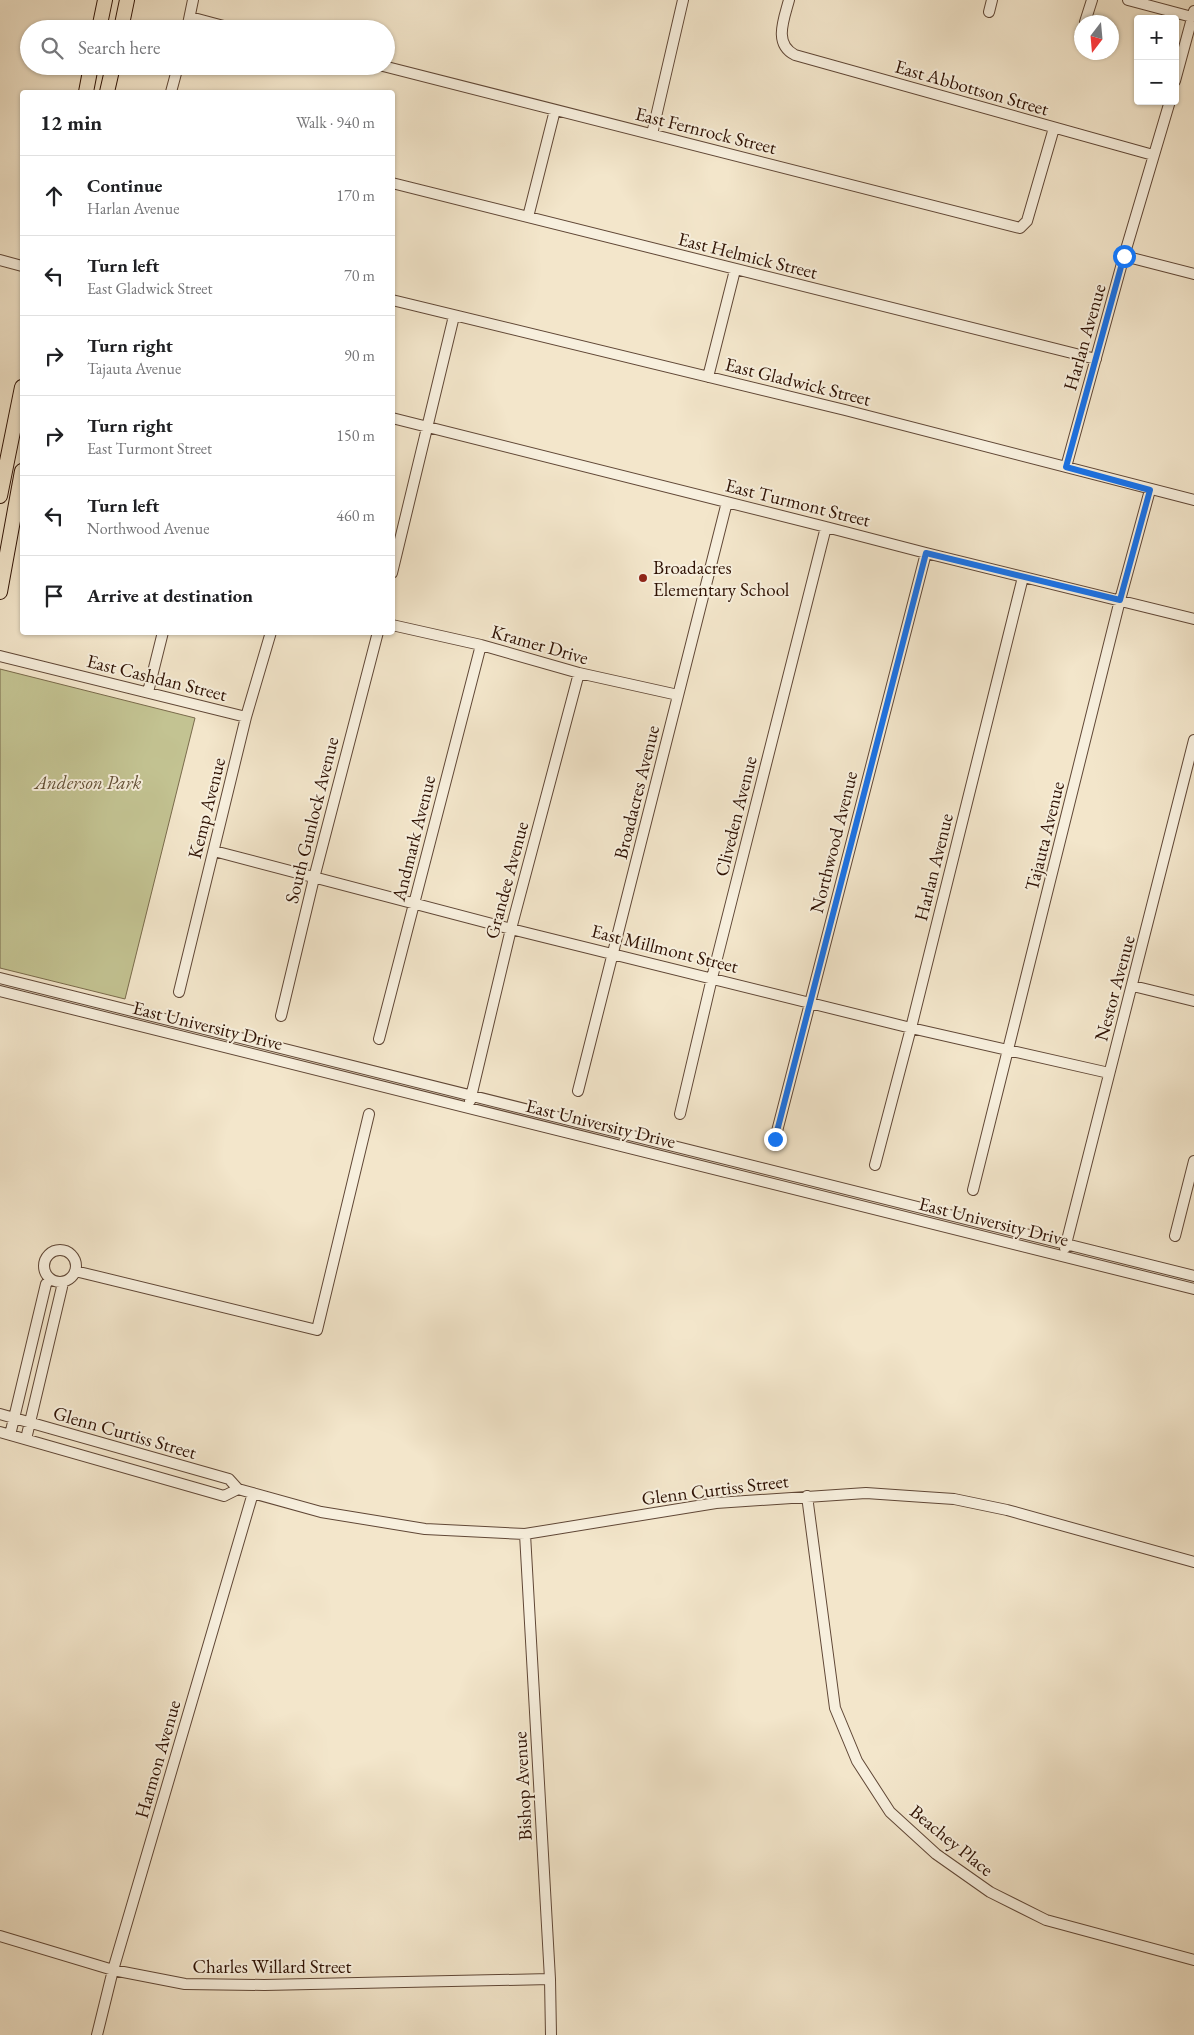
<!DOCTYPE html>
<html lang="en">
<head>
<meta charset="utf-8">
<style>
  body { margin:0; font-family:"EB Garamond",serif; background:#f2f2f2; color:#202124 }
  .controls { position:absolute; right:15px; top:15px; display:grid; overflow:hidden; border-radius:5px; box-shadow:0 1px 4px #0004 }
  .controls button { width:45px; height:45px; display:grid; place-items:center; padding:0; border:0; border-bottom:1px solid #e0e0e0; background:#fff; color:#202124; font:25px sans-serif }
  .compass { position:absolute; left:1074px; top:15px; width:45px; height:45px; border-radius:50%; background:#fff; box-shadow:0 1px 4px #0004; rotate:196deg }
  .stop { position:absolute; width:15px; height:15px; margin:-11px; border:4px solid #1a73e8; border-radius:50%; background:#fff }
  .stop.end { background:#1a73e8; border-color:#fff; box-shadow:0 1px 5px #0008 }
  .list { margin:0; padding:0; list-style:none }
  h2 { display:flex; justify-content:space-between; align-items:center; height:65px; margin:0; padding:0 20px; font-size:21px }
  h2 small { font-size:16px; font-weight:400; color:#757577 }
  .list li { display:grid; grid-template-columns:32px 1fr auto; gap:15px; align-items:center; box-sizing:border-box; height:80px; padding:0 20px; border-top:1px solid #e0e0e0 }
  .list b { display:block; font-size:19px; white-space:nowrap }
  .list p { margin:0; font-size:16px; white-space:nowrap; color:#757577 }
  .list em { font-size:16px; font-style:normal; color:#757577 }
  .icon { flex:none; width:28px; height:28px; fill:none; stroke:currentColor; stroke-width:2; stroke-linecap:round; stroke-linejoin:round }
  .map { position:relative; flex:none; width:1194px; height:2035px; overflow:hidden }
  .search { position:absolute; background:#fff; box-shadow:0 1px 4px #0004; left:20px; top:20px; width:375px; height:55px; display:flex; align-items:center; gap:12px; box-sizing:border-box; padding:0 18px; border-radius:28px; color:#757577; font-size:19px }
  .panel { position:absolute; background:#fff; box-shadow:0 1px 4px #0004; left:20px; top:90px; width:375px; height:545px; border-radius:5px }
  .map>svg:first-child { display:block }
  .green { fill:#c3c392; stroke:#796a4b }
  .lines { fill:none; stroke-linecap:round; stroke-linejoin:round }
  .minor-casing { stroke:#604736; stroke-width:12 }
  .major-casing { stroke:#2f1204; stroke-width:16 }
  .minor { stroke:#f7efdd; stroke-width:10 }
  .major { stroke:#f3e6cb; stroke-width:14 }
  .route { stroke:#1a73e8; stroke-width:6 }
  .poi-dot { fill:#8f2418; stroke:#f7efdd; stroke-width:2 }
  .labels { text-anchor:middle; stroke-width:4; stroke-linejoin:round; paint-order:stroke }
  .street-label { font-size:19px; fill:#2f1204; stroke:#f7efdd }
  .poi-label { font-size:19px; fill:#2f1204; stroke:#f7efdd; text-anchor:start }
  .park-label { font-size:19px; font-style:italic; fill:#635036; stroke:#f7efdd }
</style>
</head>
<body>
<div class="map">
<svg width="1194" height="2035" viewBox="0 0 1194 2035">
  <rect width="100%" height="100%" fill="#f3e6cb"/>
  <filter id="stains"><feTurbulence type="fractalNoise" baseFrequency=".004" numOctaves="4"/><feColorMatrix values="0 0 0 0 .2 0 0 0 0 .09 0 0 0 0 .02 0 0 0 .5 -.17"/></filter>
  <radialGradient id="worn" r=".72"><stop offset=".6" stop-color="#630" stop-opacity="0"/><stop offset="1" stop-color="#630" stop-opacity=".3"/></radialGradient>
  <!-- green -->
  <path class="green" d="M0,669L195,718L125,999L0,968Z"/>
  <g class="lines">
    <!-- minor casing -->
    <g class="minor-casing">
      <path id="minor" d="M789,0C784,19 773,44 795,55L1153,155
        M1128,0L1192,17
        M989,12L992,0
        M190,17L235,29
        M1085,22L1092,0
        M187,29L193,0
        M1080,37L1082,34
        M383,66L1020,228L1027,221L1054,128
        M1175,81L1194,11
        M171,92L178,66
        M652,134L683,0
        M392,183L1096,359
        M528,217L555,110
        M1124,256L1194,274
        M0,260L22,266
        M392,300L845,410L1194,500
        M708,377L735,270
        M392,418L826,527L926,553L1194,619
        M1066,467L1124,256L1170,101
        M392,573L454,316
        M392,625L481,645L579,673L678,695
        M0,656L246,717
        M148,692L163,632
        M214,851L511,929L911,1028L1109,1073
        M0,978L1194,1276
        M1133,986L1194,1001
        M0,991L1194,1289
        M179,992L246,717L271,632
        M281,1016L314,878L378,632
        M379,1039L481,645
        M578,1091L727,502
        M470,1101L511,929L579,673
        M680,1114L712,978L826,527
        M775,1139L926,553
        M875,1165L911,1028L1023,577
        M973,1190L1120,600L1150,490
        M1175,1236L1194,1161
        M1065,1248L1194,740
        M44 1266a16 16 0 1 1 32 0a16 16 0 1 1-32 0Z
        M75,1271L317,1330L369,1114
        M0,1414L229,1479L238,1489L321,1512L425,1529L525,1534L716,1503L866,1493L924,1497L954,1499L1007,1510L1194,1562
        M0,1432L224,1496L238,1489
        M10,1435L46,1284L50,1279
        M26,1439L62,1287V1282
        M807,1496L835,1708L857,1761L890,1812L936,1854L990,1892L1046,1920L1194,1960
        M525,1534L550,1979L551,2035
        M0,1936L113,1970L185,1984L264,1985L550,1979
        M97,2035L113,1970L253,1493"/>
    </g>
    <!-- major casing -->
    <g class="major-casing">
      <path id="major" d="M99,29L105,0
        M121,29L127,0
        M86,92L91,66
        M107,92L113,66
        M0,496L22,387
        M0,592L22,471"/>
    </g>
    <!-- minor -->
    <use href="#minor" class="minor"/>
    <!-- major -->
    <use href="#major" class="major"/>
  </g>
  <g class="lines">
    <!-- route -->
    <path class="route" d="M775,1139L926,553L1120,600L1150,490L1066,467L1124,256"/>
  </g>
  <!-- markers -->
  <circle class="poi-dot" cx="643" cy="578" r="5"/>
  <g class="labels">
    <!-- street labels -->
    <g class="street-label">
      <text transform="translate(972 87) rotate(16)" y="7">East Abbottson Street</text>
      <text transform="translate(706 130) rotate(14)" y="7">East Fernrock Street</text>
      <text transform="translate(748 255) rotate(14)" y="7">East Helmick Street</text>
      <text transform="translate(1084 337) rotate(-74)" y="7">Harlan Avenue</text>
      <text transform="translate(798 381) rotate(14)" y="7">East Gladwick Street</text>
      <text transform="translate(798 502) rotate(14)" y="7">East Turmont Street</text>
      <text transform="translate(540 644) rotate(16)" y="7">Kramer Drive</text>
      <text transform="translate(157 677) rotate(14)" y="7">East Cashdan Street</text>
      <text transform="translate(636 792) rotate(-76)" y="7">Broadacres Avenue</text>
      <text transform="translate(206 808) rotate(-76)" y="7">Kemp Avenue</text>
      <text transform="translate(735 816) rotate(-76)" y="7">Cliveden Avenue</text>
      <text transform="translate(311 820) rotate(-76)" y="7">South Gunlock Avenue</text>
      <text transform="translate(1044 836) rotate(-76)" y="7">Tajauta Avenue</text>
      <text transform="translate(413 838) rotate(-76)" y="7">Andmark Avenue</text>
      <text transform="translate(833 842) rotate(-76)" y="7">Northwood Avenue</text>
      <text transform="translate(933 867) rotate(-76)" y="7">Harlan Avenue</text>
      <text transform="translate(506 880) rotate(-75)" y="7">Grandee Avenue</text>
      <text transform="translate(665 948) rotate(14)" y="7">East Millmont Street</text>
      <text transform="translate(1114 988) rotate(-75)" y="7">Nestor Avenue</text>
      <text transform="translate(208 1025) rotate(14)" y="7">East University Drive</text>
      <text transform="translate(601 1123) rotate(14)" y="7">East University Drive</text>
      <text transform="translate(994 1221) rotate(14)" y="7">East University Drive</text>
      <text transform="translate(125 1432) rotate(16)" y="7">Glenn Curtiss Street</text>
      <text transform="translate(715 1489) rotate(-7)" y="7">Glenn Curtiss Street</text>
      <text transform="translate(157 1759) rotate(-74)" y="7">Harmon Avenue</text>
      <text transform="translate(522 1786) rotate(-93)" y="7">Bishop Avenue</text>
      <text transform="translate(952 1840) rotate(39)" y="7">Beachey Place</text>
      <text x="272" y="1973">Charles Willard Street</text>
    </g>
    <!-- poi labels -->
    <g class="poi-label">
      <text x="653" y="574">Broadacres<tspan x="653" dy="22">Elementary School</tspan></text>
    </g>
    <!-- park labels -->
    <g class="park-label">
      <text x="88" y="789">Anderson Park</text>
    </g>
  </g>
  <rect width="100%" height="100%" filter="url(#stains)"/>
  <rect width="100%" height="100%" fill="url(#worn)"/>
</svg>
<div class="controls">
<button>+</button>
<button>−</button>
</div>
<svg class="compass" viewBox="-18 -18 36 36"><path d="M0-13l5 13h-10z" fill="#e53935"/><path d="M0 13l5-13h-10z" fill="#757577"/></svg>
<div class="stop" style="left:1124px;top:256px"></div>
<div class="stop end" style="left:775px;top:1139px"></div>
<div class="search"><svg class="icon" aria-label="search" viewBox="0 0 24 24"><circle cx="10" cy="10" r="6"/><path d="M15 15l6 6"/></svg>Search here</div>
<section class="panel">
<h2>12 min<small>Walk · 940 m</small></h2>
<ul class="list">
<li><svg class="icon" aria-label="ahead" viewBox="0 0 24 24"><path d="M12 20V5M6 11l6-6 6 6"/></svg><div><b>Continue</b><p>Harlan Avenue</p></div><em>170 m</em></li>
<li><svg class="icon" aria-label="left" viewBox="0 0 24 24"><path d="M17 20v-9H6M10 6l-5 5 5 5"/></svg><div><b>Turn left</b><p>East Gladwick Street</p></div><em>70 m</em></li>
<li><svg class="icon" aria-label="right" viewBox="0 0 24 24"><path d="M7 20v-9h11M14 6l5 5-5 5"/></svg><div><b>Turn right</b><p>Tajauta Avenue</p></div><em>90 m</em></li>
<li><svg class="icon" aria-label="right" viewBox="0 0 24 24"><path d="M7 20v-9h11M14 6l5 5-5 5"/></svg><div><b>Turn right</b><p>East Turmont Street</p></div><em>150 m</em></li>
<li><svg class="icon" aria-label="left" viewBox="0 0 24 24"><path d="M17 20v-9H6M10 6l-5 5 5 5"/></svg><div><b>Turn left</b><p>Northwood Avenue</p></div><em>460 m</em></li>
<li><svg class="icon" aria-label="arrive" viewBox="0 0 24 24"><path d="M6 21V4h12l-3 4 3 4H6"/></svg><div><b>Arrive at destination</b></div></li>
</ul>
</section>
</div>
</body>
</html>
